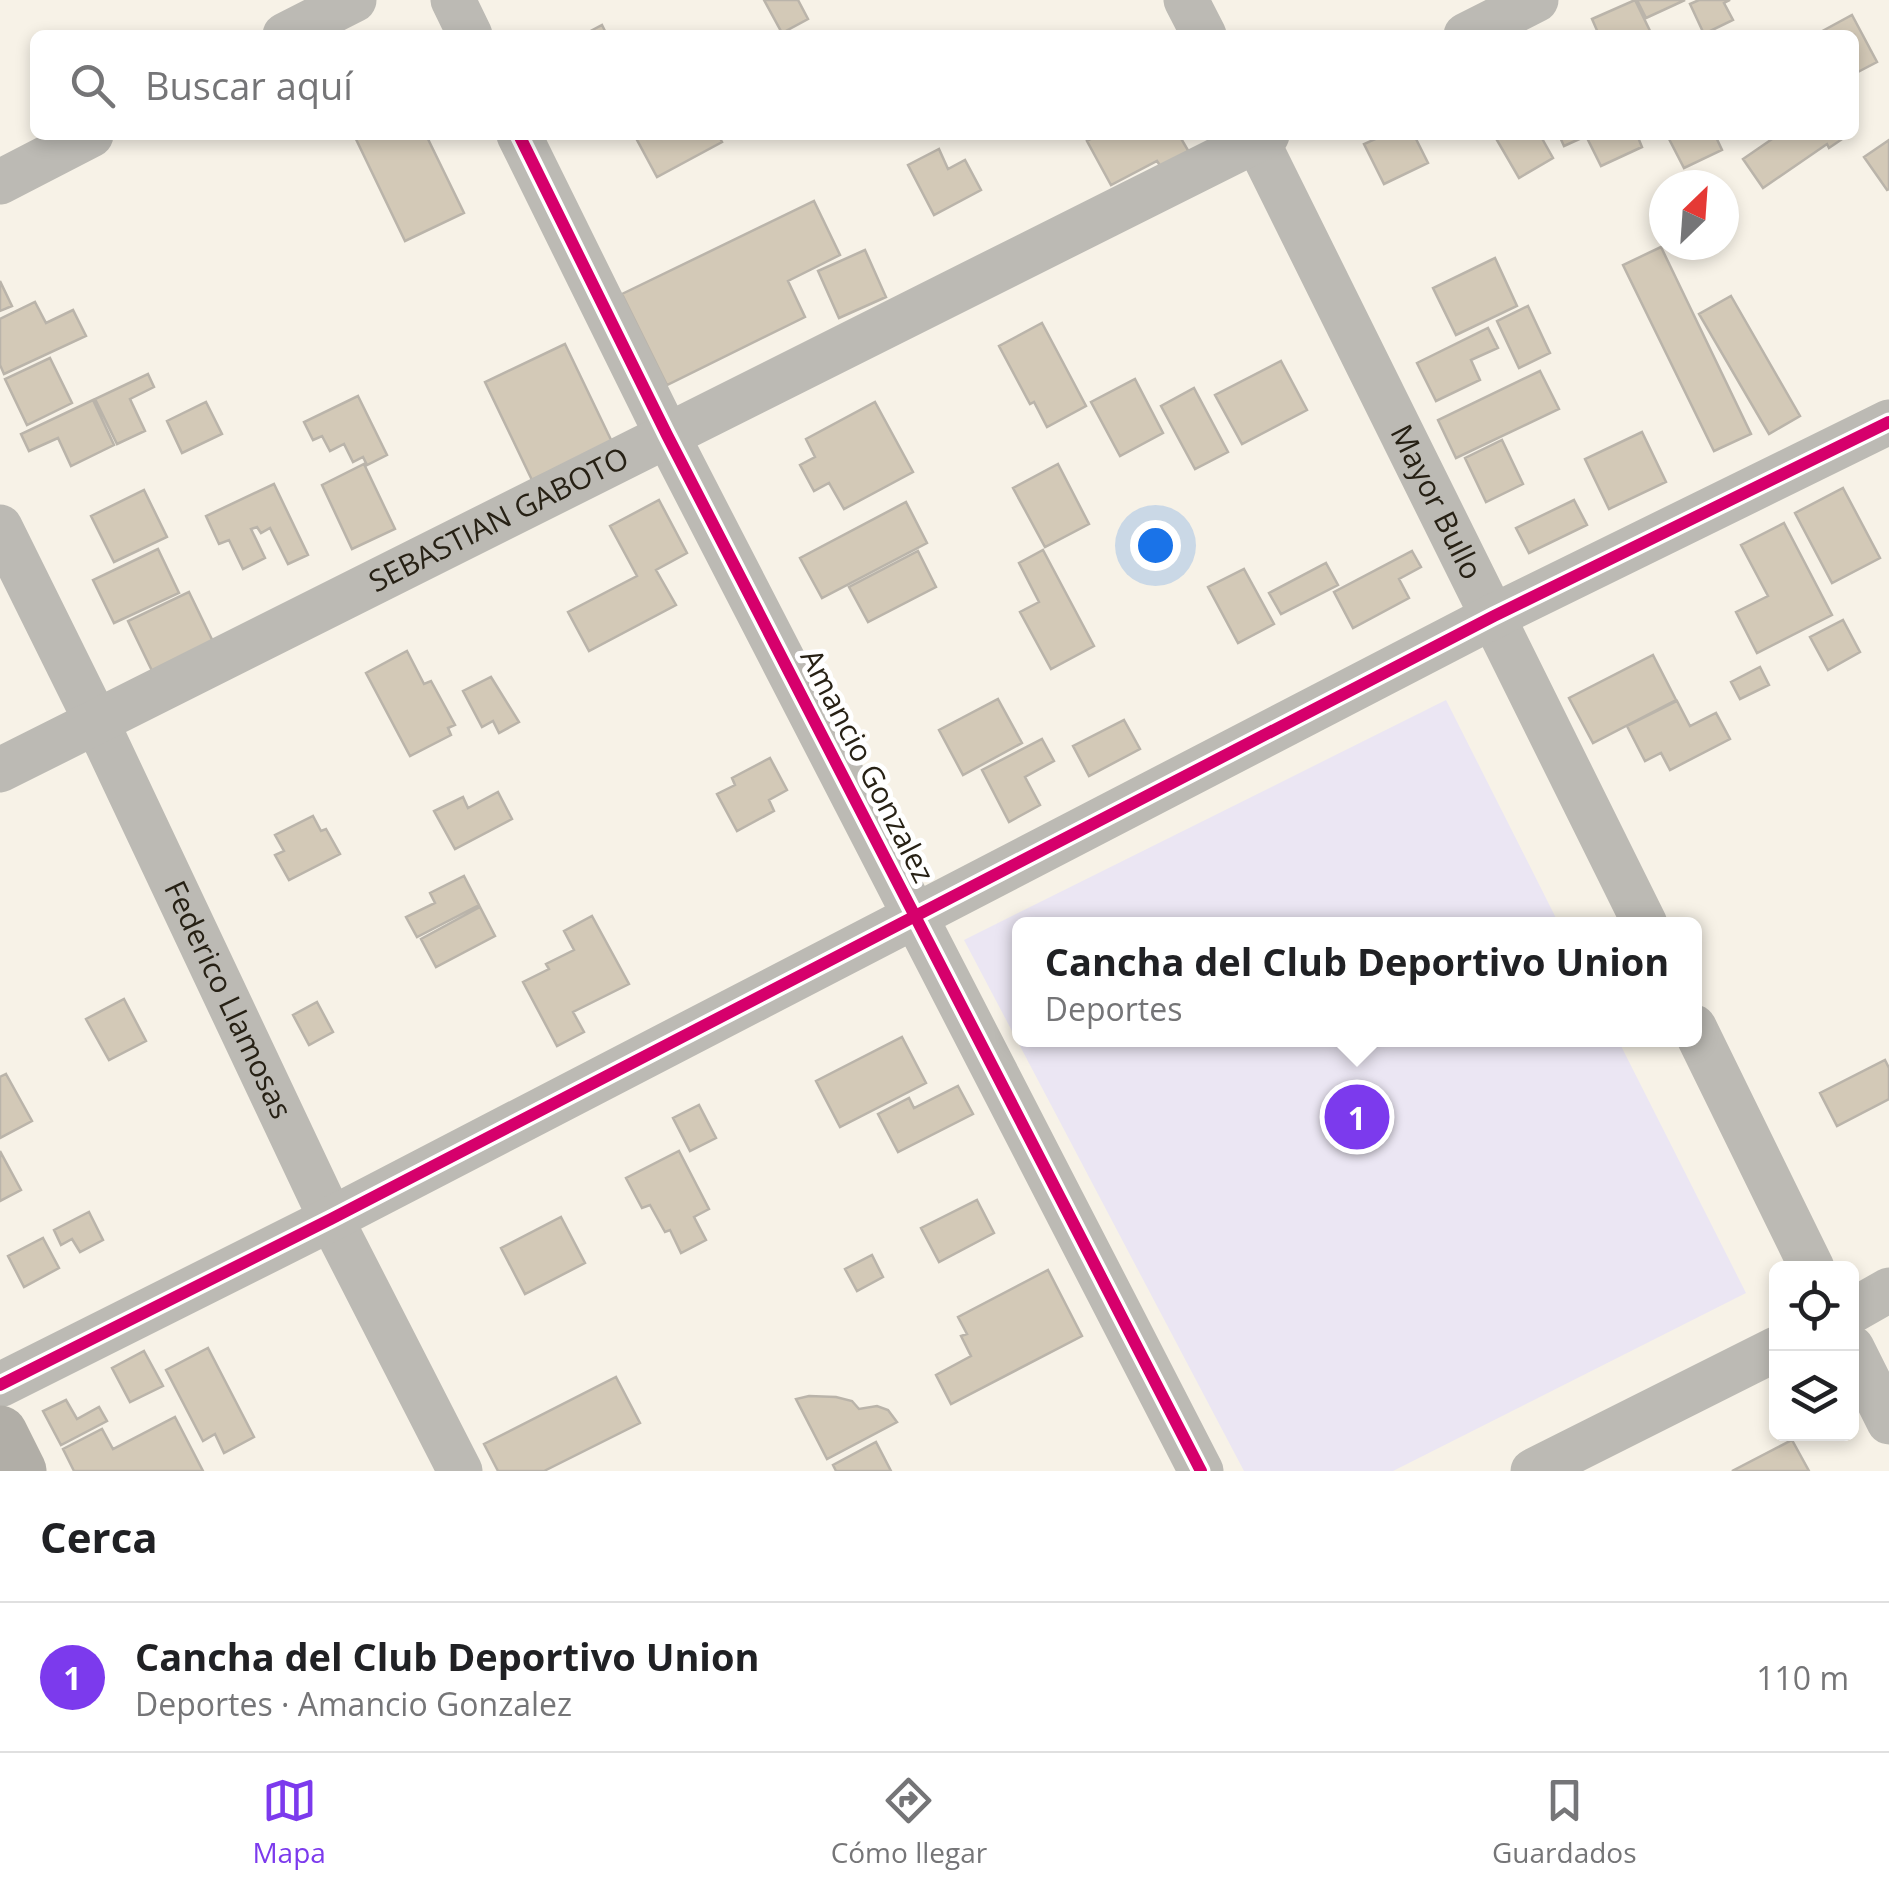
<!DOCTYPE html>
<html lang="es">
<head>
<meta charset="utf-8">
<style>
  body { margin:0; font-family:"Open Sans",sans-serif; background:#f2f2f2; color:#202124 }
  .controls { position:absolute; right:30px; bottom:30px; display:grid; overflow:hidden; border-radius:15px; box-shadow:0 5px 15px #0003 }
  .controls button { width:90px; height:90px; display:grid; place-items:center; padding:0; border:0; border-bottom:2px solid #e0e0e0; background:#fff; color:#202124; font:50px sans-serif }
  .compass { position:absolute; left:1649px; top:170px; width:90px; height:90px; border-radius:50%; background:#fff; box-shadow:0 5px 15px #0003; rotate:25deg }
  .you { position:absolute; left:1155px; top:545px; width:35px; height:35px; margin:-25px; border:8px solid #fff; border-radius:50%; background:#1a73e8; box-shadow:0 0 0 15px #1a73e833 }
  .badge { display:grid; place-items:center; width:65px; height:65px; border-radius:50%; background:#7c3aed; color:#fff; font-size:32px; font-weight:700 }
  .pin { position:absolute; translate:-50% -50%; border:5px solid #fff; box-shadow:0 2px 10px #0006 }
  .popup { position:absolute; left:1012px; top:917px; width:690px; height:130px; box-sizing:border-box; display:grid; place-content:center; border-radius:15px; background:#fff; filter:drop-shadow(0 2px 8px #0005); font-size:32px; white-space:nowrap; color:#757577 }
  .popup b { font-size:38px; color:#202124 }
  .popup::after { content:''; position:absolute; left:50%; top:100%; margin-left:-20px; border:20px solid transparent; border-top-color:#fff }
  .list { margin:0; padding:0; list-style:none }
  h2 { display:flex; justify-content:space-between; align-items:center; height:130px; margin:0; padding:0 40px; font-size:42px }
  h2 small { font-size:32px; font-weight:400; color:#757577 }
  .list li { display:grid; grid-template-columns:65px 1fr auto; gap:30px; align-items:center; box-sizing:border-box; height:150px; padding:0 40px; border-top:2px solid #e0e0e0 }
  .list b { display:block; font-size:38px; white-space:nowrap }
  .list p { margin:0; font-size:32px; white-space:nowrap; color:#757577 }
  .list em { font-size:32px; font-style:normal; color:#757577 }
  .icon { flex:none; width:55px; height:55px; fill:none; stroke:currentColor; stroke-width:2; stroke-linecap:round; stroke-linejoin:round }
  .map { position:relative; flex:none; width:1889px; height:1471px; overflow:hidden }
  .search { position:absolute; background:#fff; box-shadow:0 5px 15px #0003; left:30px; right:30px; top:30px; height:110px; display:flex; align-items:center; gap:25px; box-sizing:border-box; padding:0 35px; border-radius:15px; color:#757577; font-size:38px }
  .sheet { height:280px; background:#fff }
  nav { display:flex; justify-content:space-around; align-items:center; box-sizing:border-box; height:140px; border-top:2px solid #e0e0e0; background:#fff; font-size:28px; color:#757577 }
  nav a { display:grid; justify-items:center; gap:5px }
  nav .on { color:#7c3aed }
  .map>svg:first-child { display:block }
  .green { fill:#ebe6f3 }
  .building { fill:#d3c9b7; stroke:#bab4aa; stroke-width:2.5 }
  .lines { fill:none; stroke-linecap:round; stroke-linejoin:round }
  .street { stroke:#bcbab4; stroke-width:45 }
  .secondary { stroke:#b1aea7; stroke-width:55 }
  .cycleway-casing { stroke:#fff; stroke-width:19 }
  .cycleway { stroke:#d6006c; stroke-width:12 }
  .labels { text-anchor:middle; stroke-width:10; stroke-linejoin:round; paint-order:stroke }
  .street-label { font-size:30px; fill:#272115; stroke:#fff }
</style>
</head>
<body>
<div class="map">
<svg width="1889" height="1471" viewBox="0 0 1889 1471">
  <rect width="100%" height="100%" fill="#f7f2e7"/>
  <!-- green -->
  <path class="green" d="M1446,700L1559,924H1019V1040H1618L1746,1293L1393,1471H1244L964,940Z"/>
  <!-- building -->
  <path class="building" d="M764,0H798L808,19L782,33Z
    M1635,0L1652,35H1599L1592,19Z
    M1637,0H1685L1646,18Z
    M1699,0H1730L1724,3L1733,20L1704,34L1690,4Z
    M1852,15L1877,62L1854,74V35H1815Z
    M602,25L607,35H583Z
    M354,135H426L464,213L405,241Z
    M643,135H718L722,142L657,177L636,138Z
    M1099,135H1179L1189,152L1161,167L1157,161L1111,185L1087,141Z
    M1384,135H1414L1428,163L1384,184L1364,144Z
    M1494,135H1540L1553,158L1519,178Z
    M1559,135H1637L1642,147L1601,166L1586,136L1564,146Z
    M1667,135H1715L1722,150L1684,168Z
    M1778,135H1848L1829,148L1827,144L1763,188L1743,159Z
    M1889,140V189L1887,190L1864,157Z
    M939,149L948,169L965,160L981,190L934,215L908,165Z
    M814,201L840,255L788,281L805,317L667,385L622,294Z
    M1661,247L1751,434L1714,451L1623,265Z
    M865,250L886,297L839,318L818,271Z
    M1495,258L1517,306L1456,335L1433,288Z
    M0,281L12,306L0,311Z
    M1731,296L1800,416L1769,434L1699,314Z
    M35,302L46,323L73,310L86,336L4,374L0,365V319Z
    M1528,306L1550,353L1519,368L1497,321Z
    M1042,323L1086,406L1047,427L1034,402L1030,404L999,346Z
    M1488,328L1498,348L1471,360L1480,380L1436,401L1417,363Z
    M565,344L612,442L532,480L485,382Z
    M50,358L72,403L27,425L5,379Z
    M1281,361L1307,410L1242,444L1215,395Z
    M1540,371L1559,409L1456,458L1438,420Z
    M148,374L154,387L130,399L145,431L117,444L95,399Z
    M1135,379L1163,433L1120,456L1091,402Z
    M1194,388L1228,452L1195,469L1161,406Z
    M358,396L387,455L367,465L363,457L353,462L344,444L330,451L322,436L313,440L304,422Z
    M93,400L114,445L71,466L58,438L29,451L21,434Z
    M206,402L222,434L182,453L167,421Z
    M875,402L913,472L844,509L829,483L814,491L800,465L815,457L806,439Z
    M1642,432L1666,482L1609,509L1585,459Z
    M1502,440L1523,484L1486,502L1465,458Z
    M364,464L395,529L352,549L322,485Z
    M1058,464L1089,524L1045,547L1013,488Z
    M274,484L308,555L288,564L270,528L261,533L257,527L251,529L265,558L243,569L229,540L219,544L206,516Z
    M1843,488L1880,558L1832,583L1795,513Z
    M144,490L167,537L114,562L91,516Z
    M659,500L687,553L656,570L676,605L589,651L568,612L637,576L610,526Z
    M1574,500L1587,525L1529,553L1516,528Z
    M906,502L927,543L822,598L800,558Z
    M1784,523L1832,615L1757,653L1736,612L1768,596L1741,545Z
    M158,549L179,593L114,623L93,580Z
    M1043,550L1094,646L1051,669L1020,612L1039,602L1019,563Z
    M918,551L936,587L868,622L849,587Z
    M1412,551L1421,567L1399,579L1409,598L1353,628L1334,592Z
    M1326,563L1338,585L1281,614L1269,593Z
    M1244,569L1274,624L1238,643L1208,587Z
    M189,592L218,652L157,681L128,621Z
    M1843,620L1860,652L1828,670L1810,637Z
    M407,651L424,684L431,681L455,725L448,728L451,735L410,756L366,673Z
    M1653,655L1676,700L1593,743L1569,698Z
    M1760,667L1769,685L1740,699L1731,682Z
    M491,677L519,722L499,733L493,721L482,727L463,691Z
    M998,699L1022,743L963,775L939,730Z
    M1677,701L1690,726L1716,713L1730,739L1670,770L1661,753L1645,761L1627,726Z
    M1124,720L1140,749L1089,776L1073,746Z
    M1042,739L1054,761L1025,777L1040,805L1009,822L982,770Z
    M770,758L787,790L769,800L774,811L737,831L717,794L735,785L732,778Z
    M498,792L512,819L455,849L434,811L463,797L468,808Z
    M313,816L321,831L326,829L340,854L289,880L275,855L284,851L275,835Z
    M464,876L479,905L417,937L406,917L435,903L430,893Z
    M480,907L495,936L436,967L421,939Z
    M592,916L629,984L573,1012L584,1032L557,1046L523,982L549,969L546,964L574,950L564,931Z
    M124,999L146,1041L109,1060L86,1019Z
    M317,1002L333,1032L309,1045L293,1015Z
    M902,1037L926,1083L840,1127L816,1081Z
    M1885,1060L1889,1068V1099L1837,1126L1820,1093Z
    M6,1074L32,1121L0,1138V1077Z
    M958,1086L973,1114L898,1152L878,1114L909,1098L914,1108Z
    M699,1105L716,1138L690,1151L673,1118Z
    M0,1151L21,1190L0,1201Z
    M679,1151L709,1209L694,1217L706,1240L681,1253L670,1230L665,1232L650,1205L642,1208L626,1178Z
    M977,1200L994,1233L939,1262L921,1228Z
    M89,1212L103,1240L80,1252L72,1239L61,1245L54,1230Z
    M561,1217L585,1263L525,1294L501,1248Z
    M43,1238L59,1268L24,1287L8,1256Z
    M872,1255L883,1277L857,1291L845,1269Z
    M1048,1270L1082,1336L951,1404L936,1375L971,1356L961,1336L967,1334L958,1317Z
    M208,1348L254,1437L224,1453L215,1434L203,1441L166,1370Z
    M144,1351L163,1386L130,1402L112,1368Z
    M616,1377L640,1423L544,1471H498L484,1444Z
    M809,1396L836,1397L852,1401L859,1409L877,1406L888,1410L897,1422L827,1459L796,1399Z
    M66,1400L77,1419L99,1407L107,1421L61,1445L43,1411Z
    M175,1417L203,1471H74L63,1449L102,1429L113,1449Z
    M1792,1440L1809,1471H1732Z
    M876,1442L891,1471H836L833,1465Z"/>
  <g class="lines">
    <!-- street -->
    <g class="street">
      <path d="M453,0L470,35"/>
      <path d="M1186,0L1204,35"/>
      <path d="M285,35L354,0"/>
      <path d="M1466,35L1536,0"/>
      <path d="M519,135L667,435L1201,1471"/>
      <path id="s1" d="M1254,135L1645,924"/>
      <path d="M0,182L91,135"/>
      <path id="s2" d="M0,527L96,721L331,1219L460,1471"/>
      <path id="s3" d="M0,770L1267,135"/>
      <path d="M1694,1027L1812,1268"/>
      <path d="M1852,1311L1889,1290"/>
      <path d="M1852,1348L1889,1422"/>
      <path d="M0,1385L331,1219L1494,616L1889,422"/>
      <path d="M1533,1471L1776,1349"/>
    </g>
    <!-- secondary -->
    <path class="secondary" d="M0,1433L19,1471"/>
    <!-- cycleway casing -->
    <g class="cycleway-casing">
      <path id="cycleway" d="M519,135L667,435L1201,1471
        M0,1385L331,1219L1494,616L1889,422"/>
    </g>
    <!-- cycleway -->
    <use href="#cycleway" class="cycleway"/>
  </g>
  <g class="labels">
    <!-- street labels -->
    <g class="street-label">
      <text dy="10" stroke="none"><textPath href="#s1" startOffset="410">Mayor Bullo</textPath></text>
      <text dy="10" stroke="none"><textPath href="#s3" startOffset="558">SEBASTIAN GABOTO</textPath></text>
      <text transform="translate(867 766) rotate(63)" y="10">Amancio Gonzalez</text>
      <text dy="10" stroke="none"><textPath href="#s2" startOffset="525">Federico Llamosas</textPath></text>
    </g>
  </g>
</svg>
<div class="controls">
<button><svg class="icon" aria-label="locate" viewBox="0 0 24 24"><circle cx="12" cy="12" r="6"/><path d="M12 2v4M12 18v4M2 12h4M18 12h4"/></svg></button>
<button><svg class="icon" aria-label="layers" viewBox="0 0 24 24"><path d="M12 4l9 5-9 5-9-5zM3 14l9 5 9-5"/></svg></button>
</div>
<svg class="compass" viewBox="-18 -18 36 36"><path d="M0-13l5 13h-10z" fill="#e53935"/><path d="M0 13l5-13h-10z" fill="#757577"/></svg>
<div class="you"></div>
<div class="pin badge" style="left:1357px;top:1117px">1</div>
<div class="popup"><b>Cancha del Club Deportivo Union</b>Deportes</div>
<div class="search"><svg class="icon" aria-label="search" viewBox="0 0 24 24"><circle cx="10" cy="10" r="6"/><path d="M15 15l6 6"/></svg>Buscar aquí</div>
</div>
<section class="sheet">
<h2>Cerca<small></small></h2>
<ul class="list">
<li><span class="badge">1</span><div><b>Cancha del Club Deportivo Union</b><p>Deportes · Amancio Gonzalez</p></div><em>110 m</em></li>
</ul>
</section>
<nav>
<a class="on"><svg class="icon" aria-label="map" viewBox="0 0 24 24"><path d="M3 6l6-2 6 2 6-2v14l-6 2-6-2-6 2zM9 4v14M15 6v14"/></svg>Mapa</a>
<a><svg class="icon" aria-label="directions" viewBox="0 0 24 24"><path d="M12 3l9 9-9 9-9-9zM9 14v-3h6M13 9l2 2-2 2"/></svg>Cómo llegar</a>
<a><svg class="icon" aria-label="saved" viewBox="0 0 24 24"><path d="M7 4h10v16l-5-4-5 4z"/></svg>Guardados</a>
</nav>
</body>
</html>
